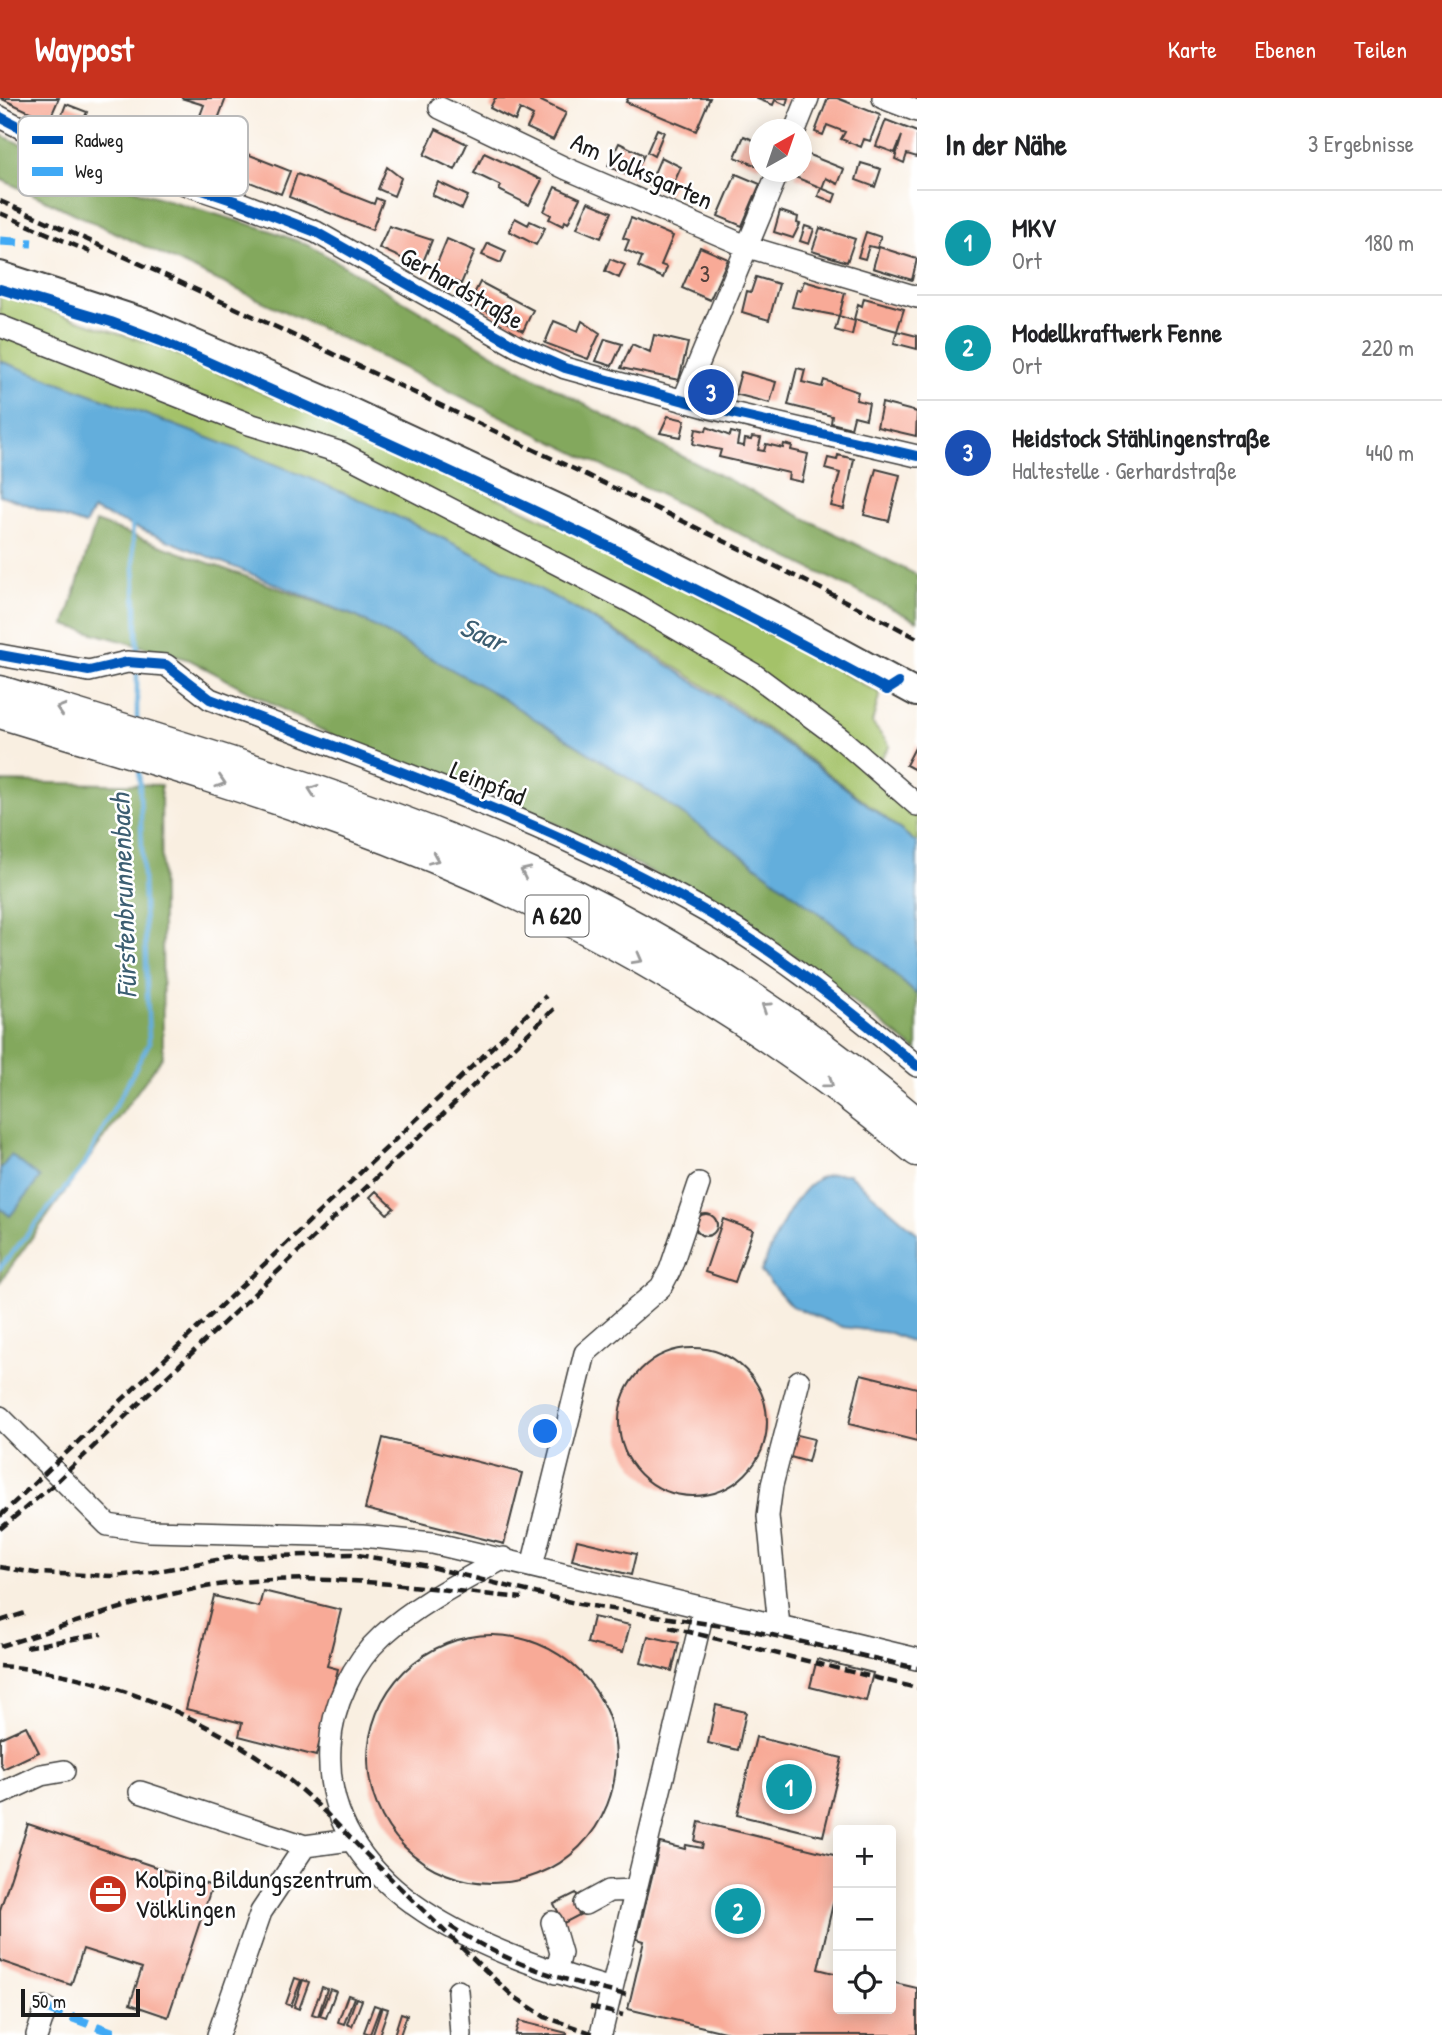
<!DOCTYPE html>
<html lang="de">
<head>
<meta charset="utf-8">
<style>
  body { margin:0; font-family:"Patrick Hand",sans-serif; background:#f6f6f6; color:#202124 }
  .controls { position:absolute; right:21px; bottom:21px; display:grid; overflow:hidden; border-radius:7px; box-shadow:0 4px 18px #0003 }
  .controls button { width:63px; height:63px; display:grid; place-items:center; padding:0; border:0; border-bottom:2px solid #e0e0e0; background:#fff; color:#202124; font:35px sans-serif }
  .compass { position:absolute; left:749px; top:21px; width:63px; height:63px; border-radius:50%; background:#fff; box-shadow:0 4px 18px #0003; rotate:40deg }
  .scale { position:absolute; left:21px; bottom:18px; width:119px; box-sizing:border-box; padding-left:7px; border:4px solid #1c1c1c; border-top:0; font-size:19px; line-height:24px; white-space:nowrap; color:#1c1c1c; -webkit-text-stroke:5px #fff; paint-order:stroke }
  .you { position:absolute; left:546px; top:1334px; width:24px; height:24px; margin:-18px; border:5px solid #fff; border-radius:50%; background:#1a73e8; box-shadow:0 0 0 10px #1a73e833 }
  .badge { display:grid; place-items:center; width:46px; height:46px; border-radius:50%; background:#c8321e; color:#fff; font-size:23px; font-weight:700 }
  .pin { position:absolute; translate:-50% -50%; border:4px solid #fff; box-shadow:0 2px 7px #0006 }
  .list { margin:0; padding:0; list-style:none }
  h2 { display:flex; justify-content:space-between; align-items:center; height:91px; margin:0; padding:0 28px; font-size:30px }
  h2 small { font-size:23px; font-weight:400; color:#757577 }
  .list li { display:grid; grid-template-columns:46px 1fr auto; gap:21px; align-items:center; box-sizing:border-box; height:105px; padding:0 28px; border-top:2px solid #e0e0e0 }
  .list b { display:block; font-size:26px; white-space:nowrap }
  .list p { margin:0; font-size:23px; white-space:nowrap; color:#757577 }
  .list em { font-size:23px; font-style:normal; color:#757577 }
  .icon { flex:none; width:38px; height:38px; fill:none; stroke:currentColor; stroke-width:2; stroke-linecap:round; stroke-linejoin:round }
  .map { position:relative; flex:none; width:917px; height:1937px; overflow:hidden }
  header { display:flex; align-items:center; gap:42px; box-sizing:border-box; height:98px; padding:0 35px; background:#c8321e; color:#fff }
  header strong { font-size:33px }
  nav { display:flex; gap:38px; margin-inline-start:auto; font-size:24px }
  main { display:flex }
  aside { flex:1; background:#fff }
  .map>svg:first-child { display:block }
  .green { fill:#a4c269; stroke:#606f42; stroke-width:2 }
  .forest { fill:#83a85d; stroke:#50623c; stroke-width:2 }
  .water { fill:#64aedc; stroke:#40657c; stroke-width:2 }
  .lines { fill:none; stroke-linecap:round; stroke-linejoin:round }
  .stream { stroke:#64aedc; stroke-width:4.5 }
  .building { fill:#f8aa97 }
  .minor-casing { stroke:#3d3c3a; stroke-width:24 }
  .major-casing { stroke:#3d3c3a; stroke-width:30 }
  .highway-casing { stroke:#3d3c3a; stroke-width:33 }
  .minor { stroke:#fff; stroke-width:21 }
  .major { stroke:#fff; stroke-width:26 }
  .highway { stroke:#fff; stroke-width:30 }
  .rail { stroke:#1c1c1c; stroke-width:4.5; stroke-dasharray:10 5; stroke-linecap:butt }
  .quiet { stroke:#3fa9f5; stroke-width:9; stroke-dasharray:18 9; stroke-linecap:butt }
  .cycleway-casing { stroke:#fff; stroke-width:15 }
  .cycleway { stroke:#0057b8; stroke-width:10 }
  .oneway { stroke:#999 }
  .labels { text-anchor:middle; stroke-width:5; stroke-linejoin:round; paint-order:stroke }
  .number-label { font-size:23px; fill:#53403b }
  .shield { fill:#fff; stroke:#606060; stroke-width:2 }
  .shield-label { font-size:24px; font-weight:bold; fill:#1c1c1c }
  .street-label { font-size:26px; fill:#1c1c1c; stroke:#fff }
  .poi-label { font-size:26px; fill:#1c1c1c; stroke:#fff; text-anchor:start }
  .water-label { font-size:28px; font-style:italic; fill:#3c5e72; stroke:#fff }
  .key { fill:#fff; stroke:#bbb; stroke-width:2 }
  .key-label { font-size:19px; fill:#1c1c1c }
</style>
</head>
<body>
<header>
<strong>Waypost</strong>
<nav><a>Karte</a><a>Ebenen</a><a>Teilen</a></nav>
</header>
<main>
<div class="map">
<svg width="917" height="1937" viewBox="0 0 917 1937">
  <rect width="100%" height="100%" fill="#fff"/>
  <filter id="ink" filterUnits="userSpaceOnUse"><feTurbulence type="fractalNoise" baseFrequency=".0143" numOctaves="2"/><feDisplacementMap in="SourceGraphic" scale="14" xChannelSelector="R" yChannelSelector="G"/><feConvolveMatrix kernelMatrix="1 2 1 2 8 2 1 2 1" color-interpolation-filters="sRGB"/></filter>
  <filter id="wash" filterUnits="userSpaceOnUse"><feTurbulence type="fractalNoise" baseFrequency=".00686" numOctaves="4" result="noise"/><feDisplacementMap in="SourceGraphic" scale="28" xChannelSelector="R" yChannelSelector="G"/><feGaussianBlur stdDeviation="1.57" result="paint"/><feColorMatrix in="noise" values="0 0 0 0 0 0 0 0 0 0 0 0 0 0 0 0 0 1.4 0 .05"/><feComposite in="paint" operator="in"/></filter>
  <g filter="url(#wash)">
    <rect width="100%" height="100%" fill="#f9efe1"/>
    <!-- green -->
    <path class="green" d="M0,197L158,248L518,409L678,487L880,595L872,625L890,648L868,677L917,719V745C818,666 716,589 605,527C413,419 206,340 0,263Z"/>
    <!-- forest -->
    <path class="forest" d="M0,37L134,92L269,132L310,148L507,264L648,341L917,477V523L352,245L0,81Z
      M96,424L357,519L494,595L658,699L746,760L873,856L917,897V953L794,858L686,791L496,696L357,651L190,562L65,527Z
      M0,684L161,687L163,958L0,1184Z"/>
    <!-- water -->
    <path class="water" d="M0,263C137,313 276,362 409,424C592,510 759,620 917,745V897L873,856L746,760L658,699L494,595L357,519L93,412L85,427L0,397Z
      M11,1057L40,1080L10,1118L0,1110V1072Z
      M849,1076L917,1135V1246L890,1235L842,1229L791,1208L761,1174C772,1147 796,1084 827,1077C834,1075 842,1076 849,1076Z"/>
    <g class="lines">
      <!-- stream -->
      <path class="stream" d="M132,423L138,558
        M137,624V570
        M0,1170L84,1067L149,945L139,668"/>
    </g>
    <g id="blocks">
      <!-- building -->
      <path class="building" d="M0,0H59L49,23Z
        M181,0H226L212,37L206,35L201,48L223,56L214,81L181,68L204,7Z
        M495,0H542L541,3L566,15L553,42L527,30L533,18L520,11L515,23L490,10Z
        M628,0H710L696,33L626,4Z
        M755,0H788L786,7L775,2L773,7Z
        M828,0H837L880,17L870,43L864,41L861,49L841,41L845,34L827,27L823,37L815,34Z
        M66,6L87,14L78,35L58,27Z
        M886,22L917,34V59L907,56L904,65L895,61L902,38L895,55L876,48Z
        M436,31L467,46L455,72L424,57Z
        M657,31L664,34L654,58L647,54Z
        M744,38L760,45V69L735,59Z
        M619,45L644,57L633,80L608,68Z
        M232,50L290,73L281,96L223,74Z
        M484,55L542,82L529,107L499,92L501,88L474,75Z
        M804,55L844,71L838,86L826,80L822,90L795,79L797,74H802Z
        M661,59L681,69L669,96L649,87Z
        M861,65L881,71L875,89L856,82Z
        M387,69L401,80L394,98L378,91Z
        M297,76L374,106L376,100L383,103L372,132L289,99Z
        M736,76L760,86L742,128L718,118Z
        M438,84L468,98L462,111L432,97Z
        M555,89L580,100L568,125L565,123L563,128L549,121L551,117L544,113Z
        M821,90L836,96L833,104L818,98Z
        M588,104L612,114L601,140L577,130Z
        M780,113L798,119L797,125L800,126L793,140L774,134Z
        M515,120L528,127L530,123L545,130L536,147L509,133Z
        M631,120L673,138L661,167L667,169L663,180L638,169L642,159L625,152L629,142L623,140Z
        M389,128L432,142L421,169L379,150Z
        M805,128L814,131L809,146L800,143Z
        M820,130L855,141L847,164L812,153Z
        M866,134L881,139L877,150L869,148L865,161L858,159Z
        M447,141L475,153L461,186L433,175Z
        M488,145L506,153L501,165L482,157Z
        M700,149L728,161L710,202L682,190Z
        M879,149L917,161L912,182L873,170Z
        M610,161L625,167L619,180L605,173Z
        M756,179L779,186L769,222L742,214L747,193L751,194Z
        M804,183L845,195L839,218L792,209L797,191L801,192Z
        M480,184L533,212L523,233L470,204Z
        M864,200L904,211L897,233L854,221L858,206L862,208Z
        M839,218L855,223L852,237L835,232Z
        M554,223L578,233L582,223L600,235L588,261L545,245Z
        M897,233L917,238V251L894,245Z
        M654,237L688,245L679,282L621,270L632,246L650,254Z
        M605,241L622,246L612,268L596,263Z
        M797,270L805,272L802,284L822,289L824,282L858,294L856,302L869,305L866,321L854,318L851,330L831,325L832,318L788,307Z
        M741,274L776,284L770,305L735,296Z
        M882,305L917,314L916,338L877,329Z
        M668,318L685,322L681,339L660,335Z
        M707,329L730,338L731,334L739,336L737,347L744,348L745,341L751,342L752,339L761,340L758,352L764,353L766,346L783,350L784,346L792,348L791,352L808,356L802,384L788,381L789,375L719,359L721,352L693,346L696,331L706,333Z
        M838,357L854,361L844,411L831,408L840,375L825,371L828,360L837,362Z
        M876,371L900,377L889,423L864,417Z
        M917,646V673L906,667Z
        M376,1093L394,1110L387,1116L370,1099Z
        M695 1127a11 11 0 1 1 22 0a11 11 0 1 1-22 0Z
        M723,1121L753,1132L735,1184L705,1174Z
        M619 1324a74 74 0 1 1 148 0a74 74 0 1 1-148 0Z
        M861,1276L917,1290V1343L849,1326Z
        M793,1336L814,1341L808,1364L787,1358Z
        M383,1340L522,1375L504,1446L365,1411Z
        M577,1442L636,1456L631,1477L572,1462Z
        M263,1493L341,1512L327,1568L338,1571L316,1658L239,1638L242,1625L186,1611L214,1498L259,1509Z
        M593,1519L630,1527L623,1554L587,1545Z
        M368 1661a124 124 0 1 1 248 0a124 124 0 1 1-248 0Z
        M648,1538L679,1545L672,1573L641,1565Z
        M817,1561L873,1575L866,1603L810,1589Z
        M716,1607L746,1614L738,1652L708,1645Z
        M26,1628L39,1654L3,1671L0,1664V1640Z
        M756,1639L842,1660L823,1738L737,1717Z
        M699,1724L838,1758V1784L818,1871L838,1876V1911H891V1884L917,1890V1937H737L628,1911L644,1843L637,1841L660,1745L685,1751L686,1747L702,1750L703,1745L695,1743Z
        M28,1726L212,1788L168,1919L130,1906L142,1870L83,1851L71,1887L0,1863V1812Z
        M576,1795L585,1814L564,1825L554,1806Z
        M295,1880L301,1882L291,1908L286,1906Z
        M303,1882L309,1884L299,1911L294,1909Z
        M322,1889L327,1891L318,1918L312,1916Z
        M330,1891L336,1893L326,1920L320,1918Z
        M348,1897L354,1899L344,1926L338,1924Z
        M356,1900L362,1902L352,1928L347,1926Z
        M374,1907L380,1909L370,1936L364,1934Z
        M382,1909L388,1911L379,1937H375L373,1936Z
        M401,1915L407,1917L400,1937H394Z
        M519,1923L567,1935V1937H515Z"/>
    </g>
  </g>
  <g filter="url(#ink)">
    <use href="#blocks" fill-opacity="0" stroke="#3d3c3a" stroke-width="2"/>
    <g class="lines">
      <!-- minor casing -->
      <g class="minor-casing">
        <path id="minor" d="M883,0L917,13
          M440,10L565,70L748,149L917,199
          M0,19L27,33L235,103L316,134L518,249L565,270L706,309L917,358
          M795,32L808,0
          M0,228L249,326L342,355L631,504L752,575L841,641L917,707
          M683,303L778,74
          M0,557L89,573L127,564L166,567L210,601C378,666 551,724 707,814C783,858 850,912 917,968
          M0,1319L108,1427L149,1433L362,1438L433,1445L917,1561
          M504,1460C463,1483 418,1505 383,1537C352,1565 332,1608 330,1649C321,1798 496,1858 612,1891
          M532,1468L585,1255L661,1189L670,1172L699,1086
          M779,1528L768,1418L772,1387L799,1283
          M140,1694L305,1748L350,1742
          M0,1696L41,1677L64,1673
          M585,1806L609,1793L636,1792
          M552,1824L561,1855L556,1875
          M458,1893L461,1937
          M602,1932L704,1510
          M37,1937L46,1910
          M218,1937L261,1814L305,1748"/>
      </g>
      <!-- major casing -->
      <g class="major-casing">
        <path id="major" d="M0,177L147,225L337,307L591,425L773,517L917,595"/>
      </g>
      <!-- highway casing -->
      <g class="highway-casing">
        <path id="highway" d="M0,593C170,645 343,695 507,765C655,830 794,920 917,1025
          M0,615C114,650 230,683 342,724C548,798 750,910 917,1053"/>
      </g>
      <!-- minor -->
      <use href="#minor" class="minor"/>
      <!-- major -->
      <use href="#major" class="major"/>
      <!-- highway -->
      <use href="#highway" class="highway"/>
      <!-- rail -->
      <path class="rail" d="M0,103C171,178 340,259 509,340C645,405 783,470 917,540
        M0,115L90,154
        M0,1418L546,898
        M0,1431L52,1388L557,908
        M0,1469L35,1475L114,1478L153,1474L232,1459L352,1456L430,1469L579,1506L754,1533L917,1570
        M0,1523L25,1515
        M669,1529L917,1590
        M0,1548C78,1525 160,1492 241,1484C336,1475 429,1491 522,1500
        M26,1549L102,1536
        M0,1568C98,1575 195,1613 275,1671C312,1698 343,1733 375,1765C421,1810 466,1855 513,1898L545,1919L597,1937
        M450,1828C506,1865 562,1883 627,1897
        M590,1909L623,1917"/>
      <!-- quiet -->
      <path class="quiet" d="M0,143L32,145
        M46,1910L120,1937"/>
      <!-- cycleway casing -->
      <g class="cycleway-casing">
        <path id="cycleway" d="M0,19L27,33L235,103L316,134L518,249L565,270L706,309L917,358
          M0,191L111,224L161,243C407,352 651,462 887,592L898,585
          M0,557L89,573L127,564L166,567L210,601C378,666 551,724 707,814C783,858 850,912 917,968"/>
      </g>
      <!-- cycleway -->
      <use href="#cycleway" class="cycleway"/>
    </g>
    <!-- one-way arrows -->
    <defs><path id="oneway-chevron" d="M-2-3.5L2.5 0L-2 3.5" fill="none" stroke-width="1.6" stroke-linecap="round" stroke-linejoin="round" transform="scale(1.75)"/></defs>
    <g class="oneway">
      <use href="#oneway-chevron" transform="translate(61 611) rotate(-163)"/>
      <use href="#oneway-chevron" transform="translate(221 684) rotate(18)"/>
      <use href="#oneway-chevron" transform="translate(313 692) rotate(-161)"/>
      <use href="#oneway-chevron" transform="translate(434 761) rotate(23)"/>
      <use href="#oneway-chevron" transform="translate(525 774) rotate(-155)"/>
      <use href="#oneway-chevron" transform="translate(638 861) rotate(29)"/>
      <use href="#oneway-chevron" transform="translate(766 909) rotate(-146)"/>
      <use href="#oneway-chevron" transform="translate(829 985) rotate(36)"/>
    </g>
  </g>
  <!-- icons -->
  <defs>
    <g id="office-disc" transform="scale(2.0125)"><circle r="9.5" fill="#c8321e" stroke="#fff"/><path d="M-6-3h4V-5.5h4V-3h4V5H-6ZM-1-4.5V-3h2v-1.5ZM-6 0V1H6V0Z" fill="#fff"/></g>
  </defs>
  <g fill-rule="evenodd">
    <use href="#office-disc" x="108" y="1796"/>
  </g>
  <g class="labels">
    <!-- number labels -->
    <g class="number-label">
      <text x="705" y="184">3</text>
    </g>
    <!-- shield labels -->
    <rect class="shield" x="525.5" y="797.5" width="63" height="41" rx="5"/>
    <g class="shield-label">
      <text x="557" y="826">A 620</text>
    </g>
    <!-- street labels -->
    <g class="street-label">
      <text transform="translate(642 73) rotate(24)" y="9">Am Volksgarten</text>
      <text transform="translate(462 190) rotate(30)" y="9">Gerhardstraße</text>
      <text transform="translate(488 685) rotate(22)" y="9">Leinpfad</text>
    </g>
    <!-- poi labels -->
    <g class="poi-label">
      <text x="135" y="1790">Kolping Bildungszentrum<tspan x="135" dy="30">Völklingen</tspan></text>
    </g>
    <!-- water labels -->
    <g class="water-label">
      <text transform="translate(483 536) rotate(24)" y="10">Saar</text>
      <text transform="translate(123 798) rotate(-92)" y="10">Fürstenbrunnenbach</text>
    </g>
  </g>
  <!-- legend -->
  <rect x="18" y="18" width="230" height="80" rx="10" class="key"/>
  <rect x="32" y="38" width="31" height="8" fill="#0057b8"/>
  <rect x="32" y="69" width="31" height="9" fill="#3fa9f5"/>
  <g class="key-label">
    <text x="75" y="49">Radweg</text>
    <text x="75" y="80">Weg</text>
  </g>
</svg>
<div class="controls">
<button>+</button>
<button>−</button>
<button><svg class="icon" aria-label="locate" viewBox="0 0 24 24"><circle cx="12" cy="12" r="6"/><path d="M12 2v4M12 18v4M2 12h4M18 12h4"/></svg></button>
</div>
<svg class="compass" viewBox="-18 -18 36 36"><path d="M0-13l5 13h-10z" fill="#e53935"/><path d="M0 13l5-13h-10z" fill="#757577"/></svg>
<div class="scale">50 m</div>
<div class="you"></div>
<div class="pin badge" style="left:789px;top:1689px;background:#0f9aa8">1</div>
<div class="pin badge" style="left:738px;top:1813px;background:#0f9aa8">2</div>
<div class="pin badge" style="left:711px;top:294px;background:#1a4fb4">3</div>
</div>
<aside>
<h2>In der Nähe<small>3 Ergebnisse</small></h2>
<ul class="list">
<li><span class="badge" style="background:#0f9aa8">1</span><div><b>MKV</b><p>Ort</p></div><em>180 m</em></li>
<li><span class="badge" style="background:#0f9aa8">2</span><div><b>Modellkraftwerk Fenne</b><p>Ort</p></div><em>220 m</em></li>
<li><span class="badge" style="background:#1a4fb4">3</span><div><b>Heidstock Stählingenstraße</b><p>Haltestelle · Gerhardstraße</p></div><em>440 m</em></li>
</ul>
</aside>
</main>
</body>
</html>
